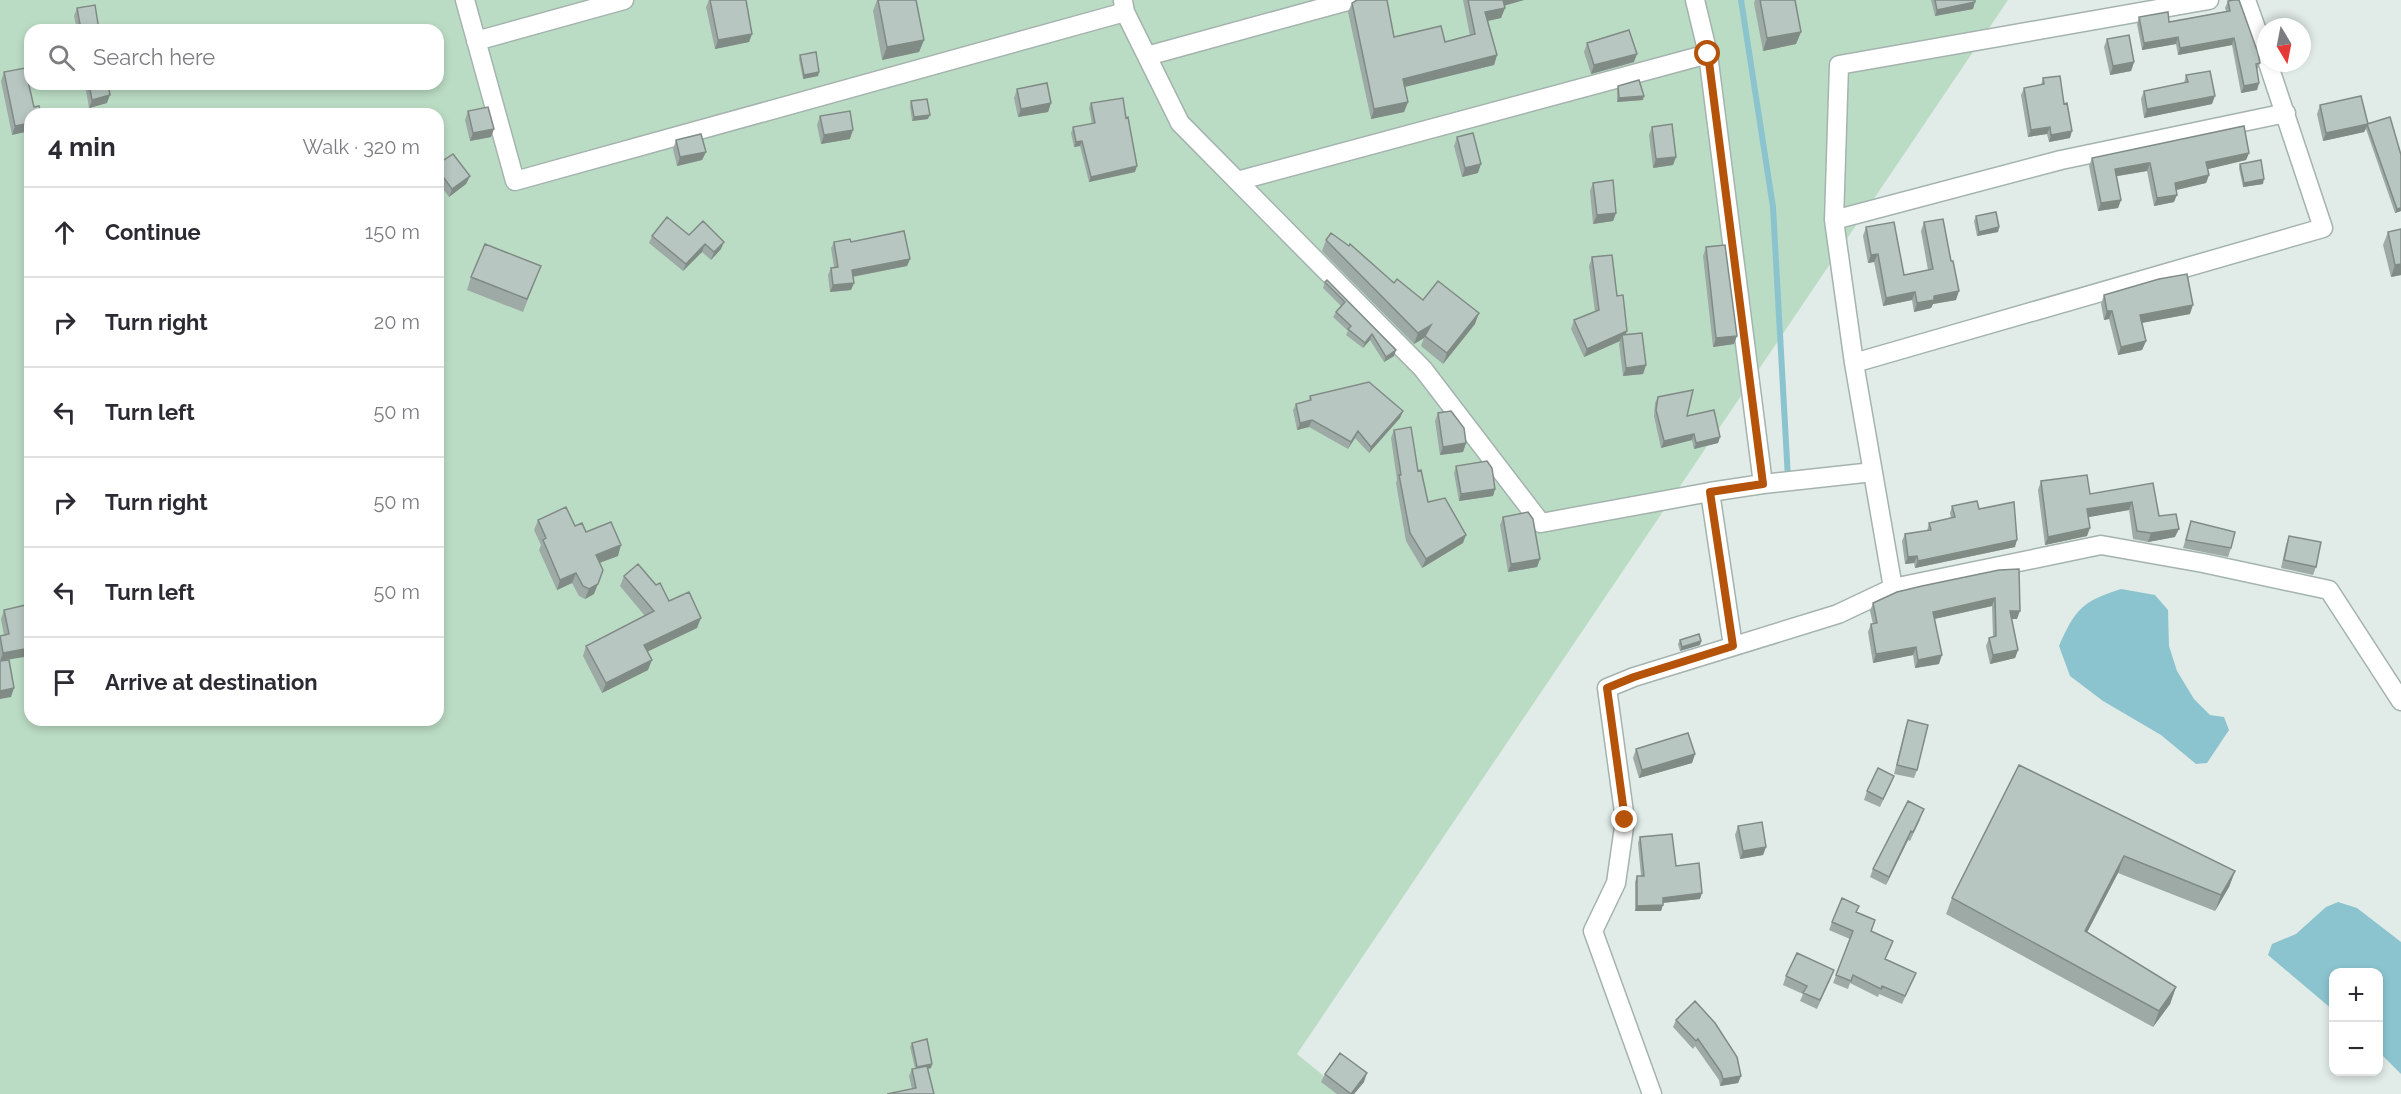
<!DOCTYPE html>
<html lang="en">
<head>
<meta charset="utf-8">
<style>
  body { margin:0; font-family:Raleway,sans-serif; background:#f2f2f3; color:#2b2b33 }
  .controls { position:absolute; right:18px; bottom:18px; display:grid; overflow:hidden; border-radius:12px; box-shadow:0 3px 9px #0003 }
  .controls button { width:54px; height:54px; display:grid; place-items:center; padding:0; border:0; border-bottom:2px solid #e1e1e2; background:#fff; color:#2b2b33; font:30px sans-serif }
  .compass { position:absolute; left:2257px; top:18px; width:54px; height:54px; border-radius:50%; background:#fff; box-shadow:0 3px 9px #0003; rotate:170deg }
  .stop { position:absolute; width:18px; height:18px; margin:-14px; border:4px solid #b45309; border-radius:50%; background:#fff }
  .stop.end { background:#b45309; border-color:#fff; box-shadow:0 2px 6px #0008 }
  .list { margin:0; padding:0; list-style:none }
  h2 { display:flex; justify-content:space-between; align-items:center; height:78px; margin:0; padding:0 24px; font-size:26px }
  h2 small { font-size:20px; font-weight:400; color:#7c7c81 }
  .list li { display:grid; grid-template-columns:39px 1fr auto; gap:18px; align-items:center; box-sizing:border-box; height:90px; padding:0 24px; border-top:2px solid #e1e1e2 }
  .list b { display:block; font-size:22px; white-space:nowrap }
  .list em { font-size:20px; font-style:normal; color:#7c7c81 }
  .icon { flex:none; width:33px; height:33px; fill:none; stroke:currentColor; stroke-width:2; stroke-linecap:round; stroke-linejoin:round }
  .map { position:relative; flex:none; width:2401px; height:1094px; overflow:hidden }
  .search { position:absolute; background:#fff; box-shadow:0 3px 9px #0003; left:24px; top:24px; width:420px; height:66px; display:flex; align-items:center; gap:15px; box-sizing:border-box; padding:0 21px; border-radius:18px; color:#7c7c81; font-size:22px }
  .panel { position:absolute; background:#fff; box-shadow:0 3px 9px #0003; left:24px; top:108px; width:420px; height:618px; border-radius:18px }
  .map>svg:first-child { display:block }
  .green { fill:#bbdcc4; fill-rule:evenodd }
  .water { fill:#8bc4cf }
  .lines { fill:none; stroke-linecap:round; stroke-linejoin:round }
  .stream { stroke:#8bc4cf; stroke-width:6 }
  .minor-casing { stroke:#a4b3ae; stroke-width:21 }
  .minor { stroke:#fff; stroke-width:18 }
  .wall { fill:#9daaa5 }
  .shaded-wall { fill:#808b86 }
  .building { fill:#b7c6c0; stroke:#808b86; stroke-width:1.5 }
  .route { stroke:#b45309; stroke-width:8 }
</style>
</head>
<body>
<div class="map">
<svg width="2401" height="1094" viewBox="0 0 2401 1094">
  <rect width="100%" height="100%" fill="#e1ebe7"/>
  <!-- green -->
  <path class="green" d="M0,0H2008L1297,1054L1346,1094H0ZM30,30H438V84H30ZM30,114H438V720H30Z"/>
  <!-- water -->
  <path class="water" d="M2121,589L2155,595L2168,610L2169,646L2177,671L2194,699L2210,715L2224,717L2229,730L2207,763L2196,764L2161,735L2103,701L2070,676L2059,646C2075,610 2082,601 2121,589Z
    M2338,902L2357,908L2401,942V1074L2379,1052L2378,972H2334L2333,1010L2268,955L2272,944L2296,934L2326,907Z"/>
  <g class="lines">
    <!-- stream -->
    <path class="stream" d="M1741,0L1773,207L1788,479"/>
    <!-- minor casing -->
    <g class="minor-casing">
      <path id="minor" d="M465,0L515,181L1125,12L1123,1
        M1695,0L1708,54L1763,484L1710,492L1733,646
        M2246,0L2266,56
        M1125,12L1180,123L1423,369L1541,523L1710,492
        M476,41L624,0
        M1147,56L1351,0
        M2268,63L2323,228L1854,363L1893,588L2101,545L2203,563L2329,590L2401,701
        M1237,181L1708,54
        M1834,220L2061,160L2286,113
        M1854,363L1834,220L1839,65L2209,0
        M1763,484L1873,472
        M1652,1094L1593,931L1616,883L1625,820L1607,688L1634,677L1838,614L1893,588"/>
    </g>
    <!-- minor -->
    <use href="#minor" class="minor"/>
  </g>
  <!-- wall -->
  <path class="wall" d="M709,0H746L752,34L749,42L715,49L706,7Z
    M877,0H916L924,40L919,52L882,60L873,11Z
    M1463,0H1524L1504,6L1505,8L1501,18L1488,21L1497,55L1494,65L1405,87L1408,102L1404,112L1371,119L1348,12L1352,3L1394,37L1445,42L1470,36Z
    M1755,0H1795L1801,32L1796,44L1763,51L1754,3Z
    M1931,0H1975L1973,9L1935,16Z
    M2228,1L2260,63L2257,70L2259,83L2257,90L2241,93L2232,45L2178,55L2176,44L2142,50L2137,24L2139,17L2169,22L2226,11L2225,8Z
    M77,8L99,30H77L74,16Z
    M2107,39L2134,62L2131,71L2110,75L2104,47Z
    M1587,43L1634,62L1591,74L1584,52Z
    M800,55L819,72L818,76L803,79L799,59Z
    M4,72L34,107L12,135L1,81Z
    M2186,75L2212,104L2144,118L2141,99L2144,91L2184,83Z
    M2043,78L2070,138L2049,142L2047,134L2028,137L2021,95L2024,88L2041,85Z
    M85,84H108L107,103L89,108Z
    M1618,86L1643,100L1617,102V90Z
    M1017,89L1051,103L1048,112L1018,117L1014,98Z
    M911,101L928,119L912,121L910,106Z
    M1091,103L1135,172L1089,182L1080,146L1074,147L1071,133L1073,127L1092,124L1089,108Z
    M2320,105L2367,123L2401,211L2395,213L2366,129L2364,132L2323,141L2317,114Z
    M468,111L491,137L470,141L465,120Z
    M820,116L850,139L821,144L817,125Z
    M1652,127L1676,157L1673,165L1653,168L1649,135Z
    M1457,137L1478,173L1462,177L1454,146Z
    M676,140L706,152L702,160L677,166L673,149Z
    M2249,153L2246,160L2208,169L2209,175L2206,183L2176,190L2174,202L2154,206L2147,171L2116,176L2121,200L2118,208L2098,211L2089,166L2092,158Z
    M438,164L470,176L466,184L449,197L438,182Z
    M2240,164L2263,184L2243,187L2239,168Z
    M1593,183L1616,213L1613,221L1593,224L1590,191Z
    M1976,216L1999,227L1998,232L1977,236L1974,221Z
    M1924,222L1956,300L1933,304L1931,308L1914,312L1912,300L1883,306L1874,262L1868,263L1863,236L1866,227L1904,275L1928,270L1921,231Z
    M2388,232L2401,275L2391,277L2383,245Z
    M689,235L721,249L711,260L702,252L683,271L649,243L652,236Z
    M1326,240L1423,300L1475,324L1443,364L1421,346L1424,338L1414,344L1322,251Z
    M834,242H851L910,259L907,266L853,277L854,283L851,290L830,292L828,275L831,268L834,267L831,248Z
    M1706,247L1734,344L1713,347L1703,256Z
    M1592,257L1617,296L1626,335L1646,365L1643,374L1623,376L1619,344L1620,341L1584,357L1571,329L1574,320L1595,312L1589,266Z
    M471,277L536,279L523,312L467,290Z
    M1325,282L1396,350L1394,356L1384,362L1370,340L1363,348L1346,335L1348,331L1333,317L1336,312L1341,306L1323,288Z
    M2104,295L2190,314L2141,323L2146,341L2142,350L2118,355L2109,319L2104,320L2101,304Z
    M1310,396L1403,411L1400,418L1369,453L1355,438L1348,449L1309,427L1297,430L1293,410L1296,404L1309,401Z
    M1658,397L1720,437L1718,443L1694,449L1692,440L1661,448L1654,416L1655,403Z
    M1438,413L1466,443L1463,452L1440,455L1435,421Z
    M1394,430L1418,471L1428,502L1463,543L1422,568L1406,541L1396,483L1397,480L1391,438Z
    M1456,466L1495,489L1493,496L1459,501L1454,473Z
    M2041,481L2090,494L2153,483L2159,516L2175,537L2148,542L2133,539L2129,510L2088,517L2087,536L2045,545L2038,490Z
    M1952,506L1979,509L2015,547L1915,568L1914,563L1905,564L1902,541L1905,534L1927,531L1929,523L1951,518L1950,513Z
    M1503,517L1540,559L1537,567L1508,572L1500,525Z
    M538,520L575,526L586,532L618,556L600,563L594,594L585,599L579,596L572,583L557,590L539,550L541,545L534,530Z
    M2191,521L2231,548L2228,557L2183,548Z
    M2289,536L2316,567L2313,575L2281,568L2286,545Z
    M27,544H30V579L24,553Z
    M1999,570L2017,619H2012L2018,650L2015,658L1990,664L1986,646L1989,638L1993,637L1992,606L1934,619L1939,664L1915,668L1913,655L1873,663L1868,632L1871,624H1873L1870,611L1873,603Z
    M624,576L669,601L697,628L647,652L648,670L602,693L583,656L586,646L645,616L620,586Z
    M30,604L0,661V636L4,635L1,619L4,610Z
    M1680,640L1701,641L1700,645L1680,651L1678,644Z
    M1908,720L1917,770L1914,778L1894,774L1905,729Z
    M1636,749L1695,754L1692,763L1639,778L1633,758Z
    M2019,765L2235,871L2229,887L2215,911L2118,873L2087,932L2176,987L2170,1004L2153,1027L1946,914L1952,898Z
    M1891,784L1880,807L1864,800L1867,791Z
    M1921,818L1910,841L1908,840L1886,885L1870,877L1873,869Z
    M1738,826L1766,847L1763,855L1740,859L1735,835Z
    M1640,837L1676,866L1700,899L1663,903L1661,911H1635V882L1637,876H1641L1638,843Z
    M1857,912L1871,931L1893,941L1885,959L1916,973L1902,1004L1879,994L1878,997L1850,983L1848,989L1833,983L1850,939L1829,930L1832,922Z
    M1786,976L1831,978L1817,1009L1800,1001L1803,994L1783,985Z
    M1676,1020L1741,1076L1738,1083L1720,1086L1719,1080L1695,1046L1693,1049L1673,1027Z
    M912,1043L932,1064L931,1068L928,1069L934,1094L912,1089L909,1076L912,1069L915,1068L910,1047Z
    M1325,1074L1364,1082L1354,1094H1337L1321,1082Z"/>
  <!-- shaded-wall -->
  <path class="shaded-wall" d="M1502,0H1524L1499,7Z
    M1975,2L1973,9L1935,16L1937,10Z
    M1505,8L1501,18L1482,22L1485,12Z
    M1801,32L1796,44L1763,51L1767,38Z
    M752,34L749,42L715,49L718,40Z
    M2178,37L2176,44L2142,50L2144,43Z
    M2234,38L2232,45L2178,55L2180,48Z
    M924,40L919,52L882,60L887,47Z
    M1637,54L1634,62L1591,74L1594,65Z
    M1497,55L1494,65L1400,88L1403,79Z
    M2134,62L2131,71L2110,75L2113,66Z
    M819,72L818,76L803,79L804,75Z
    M2259,83L2257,90L2241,93L2244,86Z
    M110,95L107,103L89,108L92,100Z
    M1644,96L1643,100L1617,102L1619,98Z
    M2215,96L2212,104L2144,118L2147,109Z
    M1408,102L1404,112L1371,119L1374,109Z
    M1051,103L1048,112L1018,117L1021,109Z
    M930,115L928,119L912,121L914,117Z
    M30,123V131L12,135L15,126Z
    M2368,124L2364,132L2323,141L2326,133Z
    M2050,127L2047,134L2028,137L2031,130Z
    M494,129L491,137L470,141L473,133Z
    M853,130L850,139L821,144L824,135Z
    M2072,131L2070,138L2049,142L2051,135Z
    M1082,141L1080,146L1074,147L1076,142Z
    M706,152L702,160L677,166L680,157Z
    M2249,153L2246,160L2204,170L2206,162Z
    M1676,157L1673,165L1653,168L1656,159Z
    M2148,163H2150L2147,171L2112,177L2115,169Z
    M1481,164L1478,173L1462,177L1465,168Z
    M1137,166L1135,172L1089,182L1091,177Z
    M2209,175L2206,183L2172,191L2175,183Z
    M470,176L466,184L449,197L452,189Z
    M2264,179L2263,184L2243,187L2244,183Z
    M2177,195L2174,202L2154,206L2157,198Z
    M2121,200L2118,208L2098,211L2101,203Z
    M2401,208V211L2395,213L2397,209Z
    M1616,213L1613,221L1593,224L1597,215Z
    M1999,227L1998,232L1977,236L1979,232Z
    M724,242L721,249L711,260L714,252Z
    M705,244L702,252L683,271L686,264Z
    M1878,254L1874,262L1868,263L1871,255Z
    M910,259L907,266L850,277L852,270Z
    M2401,264V275L2391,277L2395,265Z
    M854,283L851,290L830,292L833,285Z
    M1959,291L1956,300L1933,304L1931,308L1914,312L1917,303L1934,296Z
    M1915,292L1912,300L1883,306L1886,298Z
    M2193,305L2190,314L2136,324L2140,315Z
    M2107,311H2112L2109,319L2104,320Z
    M1479,313L1475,324L1443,364L1447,353Z
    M1431,325L1424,338L1414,344L1418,333Z
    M1627,331L1624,339L1622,335L1620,341L1584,357L1587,349Z
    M1372,334L1370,340L1363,348L1365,343Z
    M1737,336L1734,344L1713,347L1716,338Z
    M2146,341L2142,350L2118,355L2121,347Z
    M1396,350L1394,356L1384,362L1386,357Z
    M1646,365L1643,374L1623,376L1626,368Z
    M1403,411L1400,418L1369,453L1371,447Z
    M1312,420L1309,427L1297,430L1300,423Z
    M1358,431L1355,438L1348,449L1351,442Z
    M1694,434L1692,440L1661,448L1664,441Z
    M1720,437L1718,443L1694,449L1696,443Z
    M1466,443L1463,452L1440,455L1443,447Z
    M1495,489L1493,496L1459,501L1461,494Z
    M2132,502L2129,510L2084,518L2087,509Z
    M2090,528L2087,536L2045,545L2048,537Z
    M2179,529L2175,537L2148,542L2151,533Z
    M1466,535L1463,543L1422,568L1426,559Z
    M2017,540L2015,547L1915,568L1918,561Z
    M621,545L618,556L593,565L596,555Z
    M1917,556L1914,563L1905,564L1908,557Z
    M1540,559L1537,567L1508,572L1511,564Z
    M576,573L572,583L557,590L560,580Z
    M598,584L594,594L585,599L589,589Z
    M1995,598L1992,606L1930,620L1933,612Z
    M2010,611H2020L2017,619H2007Z
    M701,618L697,628L640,655L644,645Z
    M1701,641L1700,645L1680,651L1682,647Z
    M1916,647L1913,655L1873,663L1876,654Z
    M30,648V656L0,661L3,653Z
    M2018,650L2015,658L1990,664L1993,655Z
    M1942,655L1939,664L1915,668L1918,660Z
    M652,660L648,670L602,693L606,683Z
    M14,688L11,697L0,699V691Z
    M1695,754L1692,763L1639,778L1642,770Z
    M1911,831L1908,840L1886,885L1889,877Z
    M1766,847L1763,855L1740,859L1743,851Z
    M2124,856L2118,873L2079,948L2085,931Z
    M2235,871L2229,887L2215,911L2221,895Z
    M1702,893L1700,899L1661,903L1663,898Z
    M1663,905L1661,911H1635L1637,906Z
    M2176,987L2170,1004L2153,1027L2159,1011Z
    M932,1064L931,1068L915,1071L917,1067Z
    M1367,1073L1364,1082L1354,1094H1351Z
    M1741,1076L1738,1083L1720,1086L1723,1079Z"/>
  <!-- building -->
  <path class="building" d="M710,0H746L752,34L718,40Z
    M878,0H916L924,40L887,47Z
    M1357,0H1387L1394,37L1441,26L1445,42L1475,34L1468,0H1503L1505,8L1485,12L1497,55L1403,79L1408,102L1374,109L1352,3Z
    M1760,0H1795L1801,32L1767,38Z
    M1935,0H1975V2L1937,10Z
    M2234,0H2239L2258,53L2260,63L2256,64L2259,83L2244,86L2234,38L2180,48L2178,37L2144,43L2139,17L2168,12L2169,22L2230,11L2228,1Z
    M95,5L99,30H81L77,8Z
    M1629,30L1637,54L1594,65L1587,43Z
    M2129,35L2134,62L2113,66L2107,39Z
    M816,52L819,72L804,75L800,55Z
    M25,68L34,107L39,106L41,114H30V123L15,126L4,72Z
    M2210,71L2215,96L2147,109L2144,91L2188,82L2186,75Z
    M2060,76L2064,104L2067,103L2072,131L2051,135L2050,127L2031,130L2024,88L2044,84L2043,78Z
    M1639,80L1644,96L1619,98L1618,86Z
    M1047,83L1051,103L1021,109L1017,89Z
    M89,84H108L110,95L92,100Z
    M2361,96L2368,124L2326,133L2320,105Z
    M1123,98L1126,118L1128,117L1137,166L1091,177L1082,141L1076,142L1073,127L1095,123L1091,103Z
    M927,99L930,115L914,117L911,101Z
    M488,107L494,129L473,133L468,111Z
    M850,111L853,130L824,135L820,116Z
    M2390,117L2401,155V208L2397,209L2367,124Z
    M1672,124L1676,157L1656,159L1652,127Z
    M2244,126L2249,153L2206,162L2209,175L2175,183L2177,195L2157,198L2150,163H2148L2115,169L2121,200L2101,203L2092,158Z
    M1473,133L1481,164L1465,168L1457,137Z
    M701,134L706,152L680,157L676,140Z
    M453,154L470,176L452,189L438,170V164Z
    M2261,160L2264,179L2244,183L2240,164Z
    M1613,180L1616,213L1597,215L1593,183Z
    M1996,212L1999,227L1979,232L1976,216Z
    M667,217L689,235L703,221L724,242L714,252L705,244L686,264L652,236Z
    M1943,219L1951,261H1953L1959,291L1934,296V300L1917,303L1915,292L1886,298L1878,254L1871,255L1866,227L1894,222L1904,275L1933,269L1924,222Z
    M2401,229V264L2395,265L2388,232Z
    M904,231L910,259L852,270L854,283L833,285L831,268L838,267L834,242L850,239L851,242Z
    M1331,233L1349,246L1350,244L1394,283L1397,279L1423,300L1438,281L1479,313L1447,353L1425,336L1431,325L1418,333L1326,240Z
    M485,244L541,266L527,299L471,277Z
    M1725,245L1737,336L1716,338L1706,247Z
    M1612,255L1617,296L1623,295L1627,331L1587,349L1574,320L1599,310L1592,257Z
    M2187,274L2193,305L2140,315L2146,341L2121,347L2112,311H2107L2104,295L2159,279Z
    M1327,280L1396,350L1386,357L1372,334L1365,343L1348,329L1351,326L1336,312L1345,302L1325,282Z
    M1642,333L1646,365L1626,368L1622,335Z
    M1369,382L1403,411L1371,447L1358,431L1351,442L1312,420L1300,423L1296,404L1311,400L1310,396Z
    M1693,390L1687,416L1714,410L1720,437L1696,443L1694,434L1664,441L1656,410L1658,397Z
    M1451,411L1464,428L1466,443L1443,447L1438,413Z
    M1411,427L1418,471L1421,470L1428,502L1445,498L1466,535L1426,559L1410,533L1399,475H1401L1394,430Z
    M1487,461L1492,468L1495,489L1461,494L1456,466Z
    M2087,475L2090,494L2153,483L2159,516L2176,514L2179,529L2151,533L2137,531L2132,502L2087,509L2090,528L2048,537L2041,481Z
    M1977,501L1979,509L2014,502L2017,540L1918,561L1917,556L1908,557L1905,534L1931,530L1929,523L1955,517L1952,506Z
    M566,507L575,526L582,523L586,532L611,522L621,545L596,555L603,570L598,584L589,589L583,586L576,573L560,580L543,540L546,538L538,520Z
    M1528,512L1533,519L1540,559L1511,564L1503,517Z
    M2191,521L2235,532L2231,548L2186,540Z
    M2289,536L2321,542L2316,567L2284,560Z
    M27,544H30V558Z
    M638,564L656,585L660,583L669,601L689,592L701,618L644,645L652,660L606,683L586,646L654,611L624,576Z
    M2019,569L2020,611H2010L2018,650L1993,655L1989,638L1996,636L1995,598L1933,612L1942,655L1918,660L1916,647L1876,654L1871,624L1877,623L1873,603L1897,592L1922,586L1999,570Z
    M30,604V648L3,653L0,636L9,634L4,610Z
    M1699,634L1701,641L1682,647L1680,640Z
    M9,660L14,688L0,691V661Z
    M1908,720L1928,725L1917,770L1897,765Z
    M1688,733L1695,754L1642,770L1636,749Z
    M2019,765L2235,871L2221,895L2124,856L2085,931L2176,987L2159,1011L1952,898Z
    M1878,768L1894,776L1883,799L1867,791Z
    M1908,801L1924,809L1913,832L1911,831L1889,877L1873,869Z
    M1762,822L1766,847L1743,851L1738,826Z
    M1672,834L1676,866L1699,863L1702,893L1663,898V905L1637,906V876H1644L1640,837Z
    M1842,898L1859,906L1856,912L1875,920L1871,931L1893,941L1885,959L1916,973L1905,996L1882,986L1881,989L1853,975L1851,981L1836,975L1853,931L1832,922Z
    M1797,953L1834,970L1820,1000L1803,993L1807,986L1786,976Z
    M1695,1001L1715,1023L1737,1057L1741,1076L1723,1079L1721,1072L1698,1039L1696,1041L1676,1020Z
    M927,1039L932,1064L917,1067L912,1043Z
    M1340,1053L1367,1073L1351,1094L1325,1074Z
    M927,1066L934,1094H887L916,1088L912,1069Z"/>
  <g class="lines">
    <!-- route -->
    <path class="route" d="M1625,820L1607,688L1634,677L1733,646L1710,492L1763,484L1708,54"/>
  </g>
</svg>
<div class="controls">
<button>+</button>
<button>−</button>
</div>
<svg class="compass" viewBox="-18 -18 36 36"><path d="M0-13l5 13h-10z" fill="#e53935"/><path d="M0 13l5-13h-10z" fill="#7c7c81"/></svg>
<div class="stop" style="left:1708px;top:54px"></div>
<div class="stop end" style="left:1625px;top:820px"></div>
<div class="search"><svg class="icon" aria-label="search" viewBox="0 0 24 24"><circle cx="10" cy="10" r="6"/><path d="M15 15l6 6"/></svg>Search here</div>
<section class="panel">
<h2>4 min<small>Walk · 320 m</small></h2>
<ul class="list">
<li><svg class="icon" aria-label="ahead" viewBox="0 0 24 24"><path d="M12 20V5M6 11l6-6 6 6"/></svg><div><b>Continue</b></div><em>150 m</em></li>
<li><svg class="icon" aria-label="right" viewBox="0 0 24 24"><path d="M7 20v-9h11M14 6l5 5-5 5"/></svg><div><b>Turn right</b></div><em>20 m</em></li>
<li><svg class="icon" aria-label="left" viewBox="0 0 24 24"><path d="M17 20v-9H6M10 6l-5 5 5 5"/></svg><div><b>Turn left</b></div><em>50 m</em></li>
<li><svg class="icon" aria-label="right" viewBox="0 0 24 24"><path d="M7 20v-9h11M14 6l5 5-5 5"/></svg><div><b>Turn right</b></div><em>50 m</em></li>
<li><svg class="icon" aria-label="left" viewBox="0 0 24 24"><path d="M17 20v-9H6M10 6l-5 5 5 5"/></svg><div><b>Turn left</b></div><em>50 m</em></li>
<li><svg class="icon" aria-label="arrive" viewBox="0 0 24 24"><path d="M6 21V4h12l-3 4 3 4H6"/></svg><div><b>Arrive at destination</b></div></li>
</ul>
</section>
</div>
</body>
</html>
